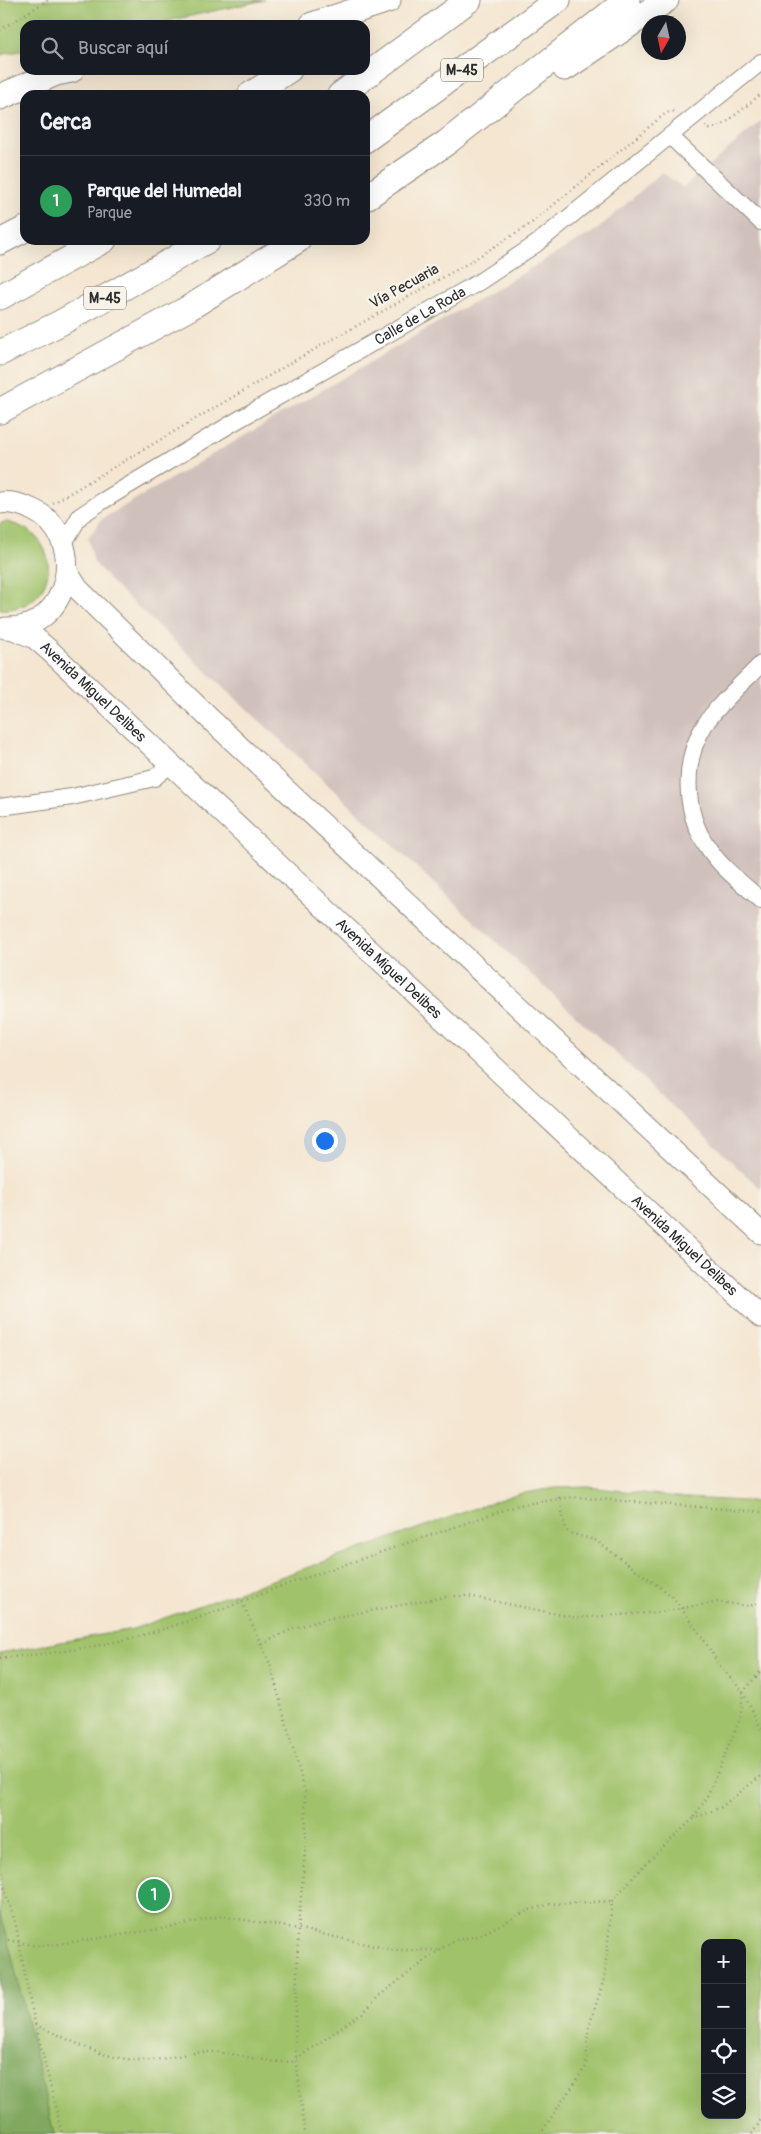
<!DOCTYPE html>
<html lang="es">
<head>
<meta charset="utf-8">
<style>
  body { margin:0; font-family:Pangolin,sans-serif; background:#20242c; color:#f1f3f6 }
  .controls { position:absolute; right:15px; bottom:15px; display:grid; overflow:hidden; border-radius:10px; box-shadow:0 5px 20px #0002 }
  .controls button { width:45px; height:45px; display:grid; place-items:center; padding:0; border:0; border-bottom:1px solid #363941; background:#171b24; color:#f1f3f6; font:25px sans-serif }
  .compass { position:absolute; left:641px; top:15px; width:45px; height:45px; border-radius:50%; background:#171b24; box-shadow:0 5px 20px #0002; rotate:189deg }
  .you { position:absolute; left:324px; top:1140px; width:18px; height:18px; margin:-12px; border:4px solid #fff; border-radius:50%; background:#1a73e8; box-shadow:0 0 0 8px #1a73e833 }
  .badge { display:grid; place-items:center; width:32px; height:32px; border-radius:50%; background:#d1495b; color:#fff; font-size:16px; font-weight:700 }
  .pin { position:absolute; translate:-50% -50%; border:2px solid #fff; box-shadow:0 1px 5px #0006 }
  .list { margin:0; padding:0; list-style:none }
  h2 { display:flex; justify-content:space-between; align-items:center; height:65px; margin:0; padding:0 20px; font-size:21px }
  h2 small { font-size:16px; font-weight:400; color:#9ea1a6 }
  .list li { display:grid; grid-template-columns:32px 1fr auto; gap:15px; align-items:center; box-sizing:border-box; height:90px; padding:0 20px; border-top:1px solid #363941 }
  .list b { display:block; font-size:19px; white-space:nowrap }
  .list p { margin:0; font-size:16px; white-space:nowrap; color:#9ea1a6 }
  .list em { font-size:16px; font-style:normal; color:#9ea1a6 }
  .icon { flex:none; width:28px; height:28px; fill:none; stroke:currentColor; stroke-width:2; stroke-linecap:round; stroke-linejoin:round }
  .map { position:relative; flex:none; width:761px; height:2134px; overflow:hidden }
  .search { position:absolute; background:#171b24; box-shadow:0 5px 20px #0002; left:20px; top:20px; width:350px; height:55px; display:flex; align-items:center; gap:12px; box-sizing:border-box; padding:0 18px; border-radius:15px; color:#9ea1a6; font-size:19px }
  .panel { position:absolute; background:#171b24; box-shadow:0 5px 20px #0002; left:20px; top:90px; width:350px; height:155px; border-radius:15px }
  .map>svg:first-child { display:block }
  .industrial { fill:#d0c0bc }
  .green { fill:#a0c26b; stroke:#66764b; fill-rule:evenodd }
  .forest { fill:#80a85f; stroke:#566a45 }
  .lines { fill:none; stroke-linecap:round; stroke-linejoin:round }
  .minor-casing { stroke:#90887e; stroke-width:18 }
  .major-casing { stroke:#90887e; stroke-width:23 }
  .highway-casing { stroke:#90887e; stroke-width:27 }
  .path { stroke:#90887e; stroke-width:2.5; stroke-dasharray:1 4; stroke-linecap:butt }
  .minor { stroke:#fff; stroke-width:16 }
  .major { stroke:#fff; stroke-width:21 }
  .highway { stroke:#fff; stroke-width:25 }
  .labels { text-anchor:middle; stroke-width:5; stroke-linejoin:round; paint-order:stroke }
  .shield { fill:#f7f3e8; stroke:#686764; stroke-width:1 }
  .shield-label { font-size:14px; font-weight:bold; fill:#2b2b2b }
  .street-label { font-size:15px; fill:#2b2b2b; stroke:#f7f3e8 }
</style>
</head>
<body>
<div class="map">
<svg width="761" height="2134" viewBox="0 0 761 2134">
  <rect width="100%" height="100%" fill="#f7f3e8"/>
  <filter id="ink" filterUnits="userSpaceOnUse"><feTurbulence type="fractalNoise" baseFrequency=".02" numOctaves="2"/><feDisplacementMap in="SourceGraphic" scale="10" xChannelSelector="R" yChannelSelector="G"/><feConvolveMatrix kernelMatrix="1 2 1 2 8 2 1 2 1" color-interpolation-filters="sRGB"/></filter>
  <filter id="wash" filterUnits="userSpaceOnUse"><feTurbulence type="fractalNoise" baseFrequency=".0096" numOctaves="4" result="noise"/><feDisplacementMap in="SourceGraphic" scale="20" xChannelSelector="R" yChannelSelector="G"/><feGaussianBlur stdDeviation="1.12" result="paint"/><feColorMatrix in="noise" values="0 0 0 0 0 0 0 0 0 0 0 0 0 0 0 0 0 1.4 0 .05"/><feComposite in="paint" operator="in"/></filter>
  <g filter="url(#wash)">
    <rect width="100%" height="100%" fill="#f4e6d1"/>
    <!-- industrial -->
    <path class="industrial" d="M761,121V1189L110,581L94,562L88,538L102,519L598,229L662,172L683,188Z"/>
    <!-- green -->
    <path class="green" d="M0,0H265L149,25H25V50L0,55Z
      M6,522C69,534 57,613 0,609V523Z
      M589,1487L687,1498L761,1502V2134H0V1653L133,1629L513,1495L554,1488ZM705,1943H742V2115H705Z"/>
    <!-- forest -->
    <path class="forest" d="M0,1912L8,1940L54,2134H0Z"/>
  </g>
  <g filter="url(#ink)">
    <g class="lines">
      <!-- minor casing -->
      <g class="minor-casing">
        <g id="minor">
          <path d="M671,137L761,222"/>
          <path id="s1" d="M64,543L80,516L101,502L236,421L479,282L536,244L761,62"/>
          <path d="M761,664C743,683 717,705 704,726C682,762 684,812 707,846C720,867 743,884 761,900"/>
          <path d="M0,807L72,797L154,778L172,763"/>
        </g>
      </g>
      <!-- major casing -->
      <g class="major-casing">
        <g id="major">
          <path d="M0,503C11,501 23,505 33,510C90,537 70,632 5,628"/>
          <path d="M68,573L78,589L210,719L761,1233"/>
          <path id="s2" d="M11,628L35,638L50,651L761,1317"/>
        </g>
      </g>
      <!-- highway casing -->
      <g class="highway-casing">
        <path id="highway" d="M312,25L388,0
          M565,68L666,0
          M250,95L289,70
          M340,95L469,0
          M0,97L56,73L71,70
          M365,140L558,0
          M365,198L446,143L627,0
          M0,242L25,229
          M0,297L104,240
          M0,353L62,322L208,240
          M0,411L189,308L298,240"/>
      </g>
      <!-- path -->
      <path class="path" d="M0,30L48,0
        M705,126L710,129L723,125L761,94
        M53,503L294,361L465,265L529,225L666,113L675,111
        M559,1497L566,1530L569,1533L595,1540L672,1596L702,1637L720,1666L743,1692L761,1729
        M242,1602L270,1664L305,1792L306,1841L298,1930L295,2049L305,2134
        M262,1644L294,1628L326,1619L450,1596H468L577,1618L660,1612L718,1602L749,1606L761,1603
        M0,1658C44,1654 89,1649 132,1638C180,1625 228,1608 273,1589L519,1505L573,1497L761,1512
        M694,1817L706,1799L740,1719L743,1692L761,1671
        M0,1873L16,1926L29,1997L62,2134
        M8,1940L33,1945H52L167,1928L221,1916L300,1929L392,1950H438
        M35,2025C76,2041 101,2061 147,2060C169,2060 190,2051 212,2052C238,2053 265,2063 292,2062L365,2011L380,1995L439,1950L457,1940L478,1936L529,1910L551,1904L612,1901
        M540,2134L586,2066L588,2030L604,1979L612,1901L646,1863L693,1819L721,1807L761,1776
        M752,2134L761,2120"/>
      <!-- minor -->
      <use href="#minor" class="minor"/>
      <!-- major -->
      <use href="#major" class="major"/>
      <!-- highway -->
      <use href="#highway" class="highway"/>
    </g>
  </g>
  <g class="labels">
    <!-- shield labels -->
    <g class="shield">
      <rect x="441" y="58.5" width="42" height="23" rx="4"/>
      <rect x="84" y="286.5" width="42" height="23" rx="4"/>
    </g>
    <g class="shield-label">
      <text x="462" y="75">M-45</text>
      <text x="105" y="303">M-45</text>
    </g>
    <!-- street labels -->
    <g class="street-label">
      <text transform="translate(404 286) rotate(-29)" y="5">Vía Pecuaria</text>
      <text dy="5" stroke="none"><textPath href="#s1" startOffset="426">Calle de La Roda</textPath></text>
      <text dy="5" stroke="none"><textPath href="#s2" startOffset="105">Avenida Miguel Delibes</textPath></text>
      <text dy="5" stroke="none"><textPath href="#s2" startOffset="510">Avenida Miguel Delibes</textPath></text>
      <text dy="5" stroke="none"><textPath href="#s2" startOffset="915">Avenida Miguel Delibes</textPath></text>
    </g>
  </g>
</svg>
<div class="controls">
<button>+</button>
<button>−</button>
<button><svg class="icon" aria-label="locate" viewBox="0 0 24 24"><circle cx="12" cy="12" r="6"/><path d="M12 2v4M12 18v4M2 12h4M18 12h4"/></svg></button>
<button><svg class="icon" aria-label="layers" viewBox="0 0 24 24"><path d="M12 4l9 5-9 5-9-5zM3 14l9 5 9-5"/></svg></button>
</div>
<svg class="compass" viewBox="-18 -18 36 36"><path d="M0-13l5 13h-10z" fill="#e53935"/><path d="M0 13l5-13h-10z" fill="#9ea1a6"/></svg>
<div class="you"></div>
<div class="pin badge" style="left:154px;top:1895px;background:#2e9e5b">1</div>
<div class="search"><svg class="icon" aria-label="search" viewBox="0 0 24 24"><circle cx="10" cy="10" r="6"/><path d="M15 15l6 6"/></svg>Buscar aquí</div>
<section class="panel">
<h2>Cerca<small></small></h2>
<ul class="list">
<li><span class="badge" style="background:#2e9e5b">1</span><div><b>Parque del Humedal</b><p>Parque</p></div><em>330 m</em></li>
</ul>
</section>
</div>
</body>
</html>
